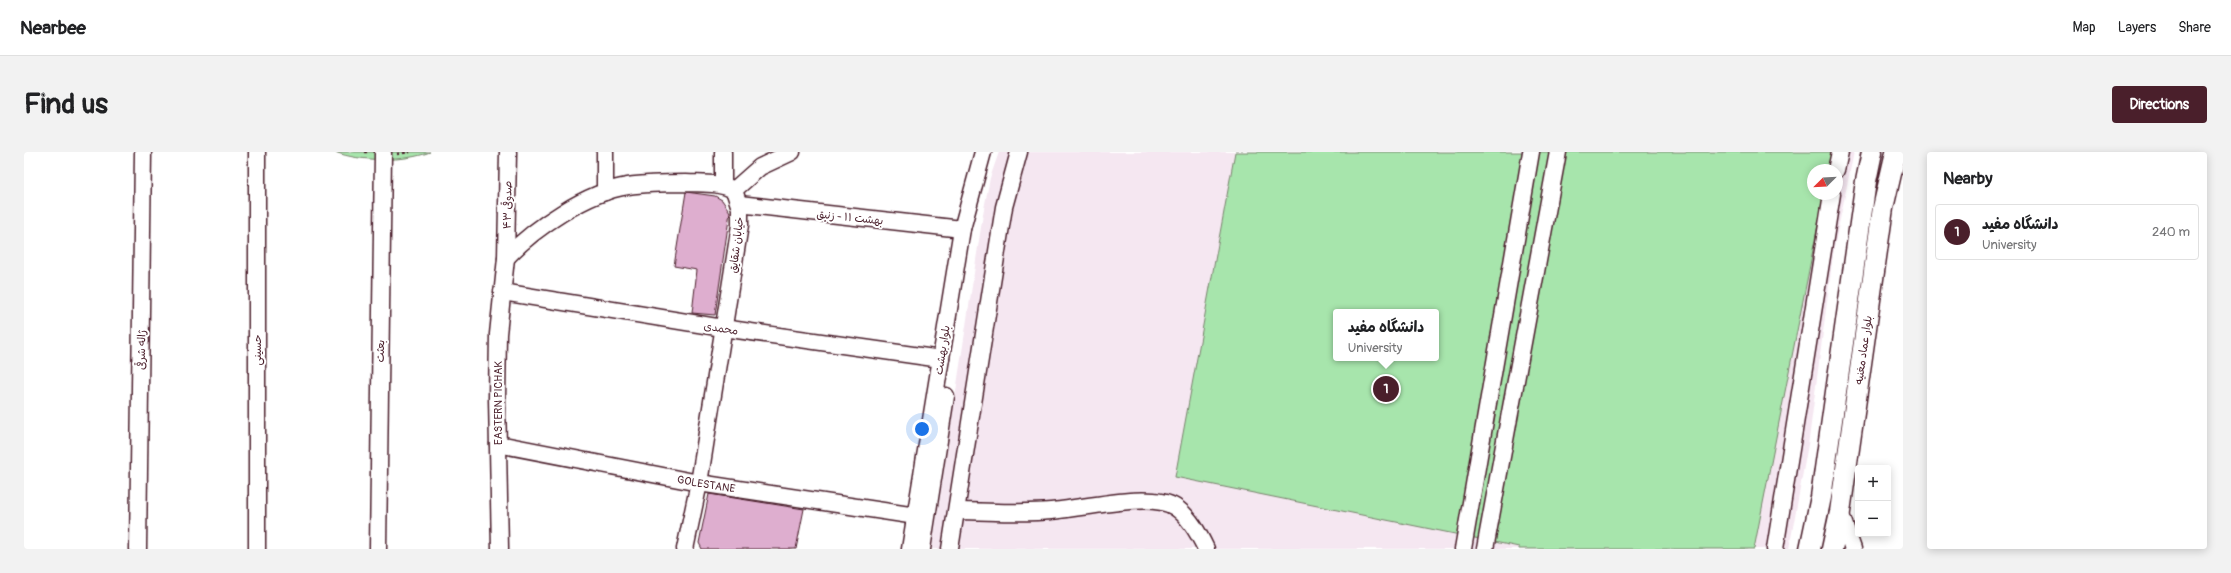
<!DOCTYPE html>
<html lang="en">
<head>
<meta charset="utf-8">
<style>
  body { margin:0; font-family:Pangolin,"Playpen Sans Arabic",sans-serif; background:#f2f2f2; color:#202124 }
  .controls { position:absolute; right:12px; bottom:12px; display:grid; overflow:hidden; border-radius:4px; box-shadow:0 2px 10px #0003 }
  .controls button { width:36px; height:36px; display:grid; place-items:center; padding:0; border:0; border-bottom:1px solid #e0e0e0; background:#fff; color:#202124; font:20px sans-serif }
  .compass { position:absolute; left:1783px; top:12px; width:36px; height:36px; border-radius:50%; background:#fff; box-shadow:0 2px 10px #0003; rotate:246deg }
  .you { position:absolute; left:898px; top:277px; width:14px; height:14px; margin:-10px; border:3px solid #fff; border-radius:50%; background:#1a73e8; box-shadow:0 0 0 6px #1a73e833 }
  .badge { display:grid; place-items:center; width:26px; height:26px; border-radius:50%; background:#4a1f2b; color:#fff; font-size:13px; font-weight:700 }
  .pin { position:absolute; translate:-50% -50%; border:2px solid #fff; box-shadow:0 1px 4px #0006 }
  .popup { position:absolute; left:1309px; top:157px; width:106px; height:52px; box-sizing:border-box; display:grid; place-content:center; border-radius:4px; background:#fff; filter:drop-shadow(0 1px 3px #0005); font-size:13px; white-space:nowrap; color:#757577 }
  .popup b { font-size:15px; color:#202124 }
  .popup::after { content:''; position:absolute; left:50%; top:100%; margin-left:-8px; border:8px solid transparent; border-top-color:#fff }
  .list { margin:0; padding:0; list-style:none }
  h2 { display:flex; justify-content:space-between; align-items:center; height:52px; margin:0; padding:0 16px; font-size:17px }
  h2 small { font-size:13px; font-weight:400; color:#757577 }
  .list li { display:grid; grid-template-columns:26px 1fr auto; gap:12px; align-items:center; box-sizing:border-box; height:56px; margin:0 8px 8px; padding:0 8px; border:1px solid #e0e0e0; border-radius:4px }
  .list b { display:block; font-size:15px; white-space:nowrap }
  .list p { margin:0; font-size:13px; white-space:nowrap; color:#757577 }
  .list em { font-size:13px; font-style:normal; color:#757577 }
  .map { position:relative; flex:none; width:1879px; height:397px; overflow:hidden; border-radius:4px }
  header { display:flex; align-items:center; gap:24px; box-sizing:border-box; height:56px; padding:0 20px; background:#fff; border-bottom:1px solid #e0e0e0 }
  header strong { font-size:19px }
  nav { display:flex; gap:22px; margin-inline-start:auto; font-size:14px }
  .intro { display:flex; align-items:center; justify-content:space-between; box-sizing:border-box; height:96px; padding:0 24px }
  h1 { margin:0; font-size:28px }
  .button { padding:10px 18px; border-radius:4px; background:#4a1f2b; color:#fff; font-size:14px; font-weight:700 }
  main { display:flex; gap:24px; padding:0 24px }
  aside { flex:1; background:#fff; border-radius:4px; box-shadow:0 2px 10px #0003 }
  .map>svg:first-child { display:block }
  .built { fill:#f5e7f1; fill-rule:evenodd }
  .green { fill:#a7e5ac; stroke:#78826c; fill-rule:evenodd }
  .building { fill:#deaecf; stroke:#4a1f2b }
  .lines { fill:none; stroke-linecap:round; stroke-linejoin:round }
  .minor-casing { stroke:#4a1f2b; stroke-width:19 }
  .major-casing { stroke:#4a1f2b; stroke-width:23 }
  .path { stroke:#4a1f2b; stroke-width:2.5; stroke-dasharray:3 3; stroke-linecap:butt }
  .minor { stroke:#fff; stroke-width:16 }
  .major { stroke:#fff; stroke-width:20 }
  .labels { text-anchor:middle; stroke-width:4; stroke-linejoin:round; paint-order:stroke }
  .street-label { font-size:11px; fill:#4a1f2b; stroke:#fff }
</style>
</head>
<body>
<header>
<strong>Nearbee</strong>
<nav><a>Map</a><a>Layers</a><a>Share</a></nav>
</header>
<div class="intro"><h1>Find us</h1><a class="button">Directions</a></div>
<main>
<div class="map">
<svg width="1879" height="397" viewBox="0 0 1879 397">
  <rect width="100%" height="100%" fill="#fff"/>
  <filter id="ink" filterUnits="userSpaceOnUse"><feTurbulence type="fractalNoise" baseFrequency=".025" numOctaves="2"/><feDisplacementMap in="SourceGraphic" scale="8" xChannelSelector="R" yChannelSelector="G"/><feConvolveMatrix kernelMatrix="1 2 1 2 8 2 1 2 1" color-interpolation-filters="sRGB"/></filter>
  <g filter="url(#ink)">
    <!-- built -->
    <path class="built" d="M975,0H1830L1810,96L1785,287L1765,397H908L959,62L966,26ZM1789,18H1813V42H1789ZM1312,160H1412V206H1312Z"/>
    <!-- green -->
    <path class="green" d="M311,0H406C381,10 336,10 311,0Z
      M1211,0H1808L1805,18H1789V42H1800L1730,397H1495V395L1151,325ZM1312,160H1412V206H1312Z"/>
    <!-- building -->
    <path class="building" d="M662,40L691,44L698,48L706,60L691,163L668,161L673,118L650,114Z
      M685,342L780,357L772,397H678L675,391Z"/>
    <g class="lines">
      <!-- minor casing -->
      <g class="minor-casing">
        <g id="minor">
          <path d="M233,0V397"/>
          <path d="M1812,18L1816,0"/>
          <path d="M699,32V0"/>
          <path d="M710,38L736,15L768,0"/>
          <path d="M581,40V0"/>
          <path d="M715,52L938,77"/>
          <path d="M482,106C510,76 563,40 604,34C623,31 643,31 662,31C679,32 695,30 710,38L716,56V73L675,331L661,397"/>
          <path d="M478,140L699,176L917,207"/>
          <path id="s1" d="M474,292L675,331L892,364"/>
          <path d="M933,359C964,359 996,362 1027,359C1057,357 1127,339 1151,355C1166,365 1175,382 1182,397"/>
          <path d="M1816,360L1829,397"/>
          <path d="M114,397L119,0"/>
          <path d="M354,397L359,1"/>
          <path d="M476,397L473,246L474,182L482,106L484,0"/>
          <path d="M886,397L938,77L959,0"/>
          <path d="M898,397L922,244"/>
          <path d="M926,397L980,55L995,0"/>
          <path d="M1439,397L1507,0"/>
          <path d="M1461,397L1534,0"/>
          <path d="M1751,397L1808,42"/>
        </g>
      </g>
      <!-- major casing -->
      <g class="major-casing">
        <path id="major" d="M1786,397L1797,345L1842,29L1848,0
          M1808,397L1816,360L1859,56L1872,0"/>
      </g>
      <!-- path -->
      <path class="path" d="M340,0H346
        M373,2L386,0"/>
      <!-- minor -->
      <use href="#minor" class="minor"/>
      <!-- major -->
      <use href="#major" class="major"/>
    </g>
  </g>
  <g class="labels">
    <!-- street labels -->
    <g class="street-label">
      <text transform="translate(483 53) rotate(-89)" y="4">صدوقی ۴۳</text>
      <text transform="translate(826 65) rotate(6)" y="4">بهشت ۱۱ - زنبق</text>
      <text transform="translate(712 93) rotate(-83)" y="4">خیابان شقایق</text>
      <text transform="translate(697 176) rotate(9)" y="4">محمدی</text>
      <text transform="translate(117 198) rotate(-89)" y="4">ژاله شرقی</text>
      <text transform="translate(233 198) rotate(-90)" y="4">حسینی</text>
      <text transform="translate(918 198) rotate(-81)" y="4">بلوار بهشت</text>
      <text transform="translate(1839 198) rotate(-82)" y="4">بلوار عماد مغنیه</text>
      <text transform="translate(356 199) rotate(-89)" y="4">بعثت</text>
      <text transform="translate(474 251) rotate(-90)" y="4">EASTERN PICHAK</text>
      <text dy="4" stroke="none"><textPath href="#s1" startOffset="212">GOLESTANE</textPath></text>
    </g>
  </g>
</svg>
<div class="controls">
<button>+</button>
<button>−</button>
</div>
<svg class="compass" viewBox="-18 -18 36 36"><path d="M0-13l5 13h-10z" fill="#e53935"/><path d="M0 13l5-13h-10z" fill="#757577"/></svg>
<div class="you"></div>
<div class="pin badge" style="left:1362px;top:237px">1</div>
<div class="popup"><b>دانشگاه مفید</b>University</div>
</div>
<aside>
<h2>Nearby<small></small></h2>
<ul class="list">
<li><span class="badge">1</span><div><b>دانشگاه مفید</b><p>University</p></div><em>240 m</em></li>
</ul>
</aside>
</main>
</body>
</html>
